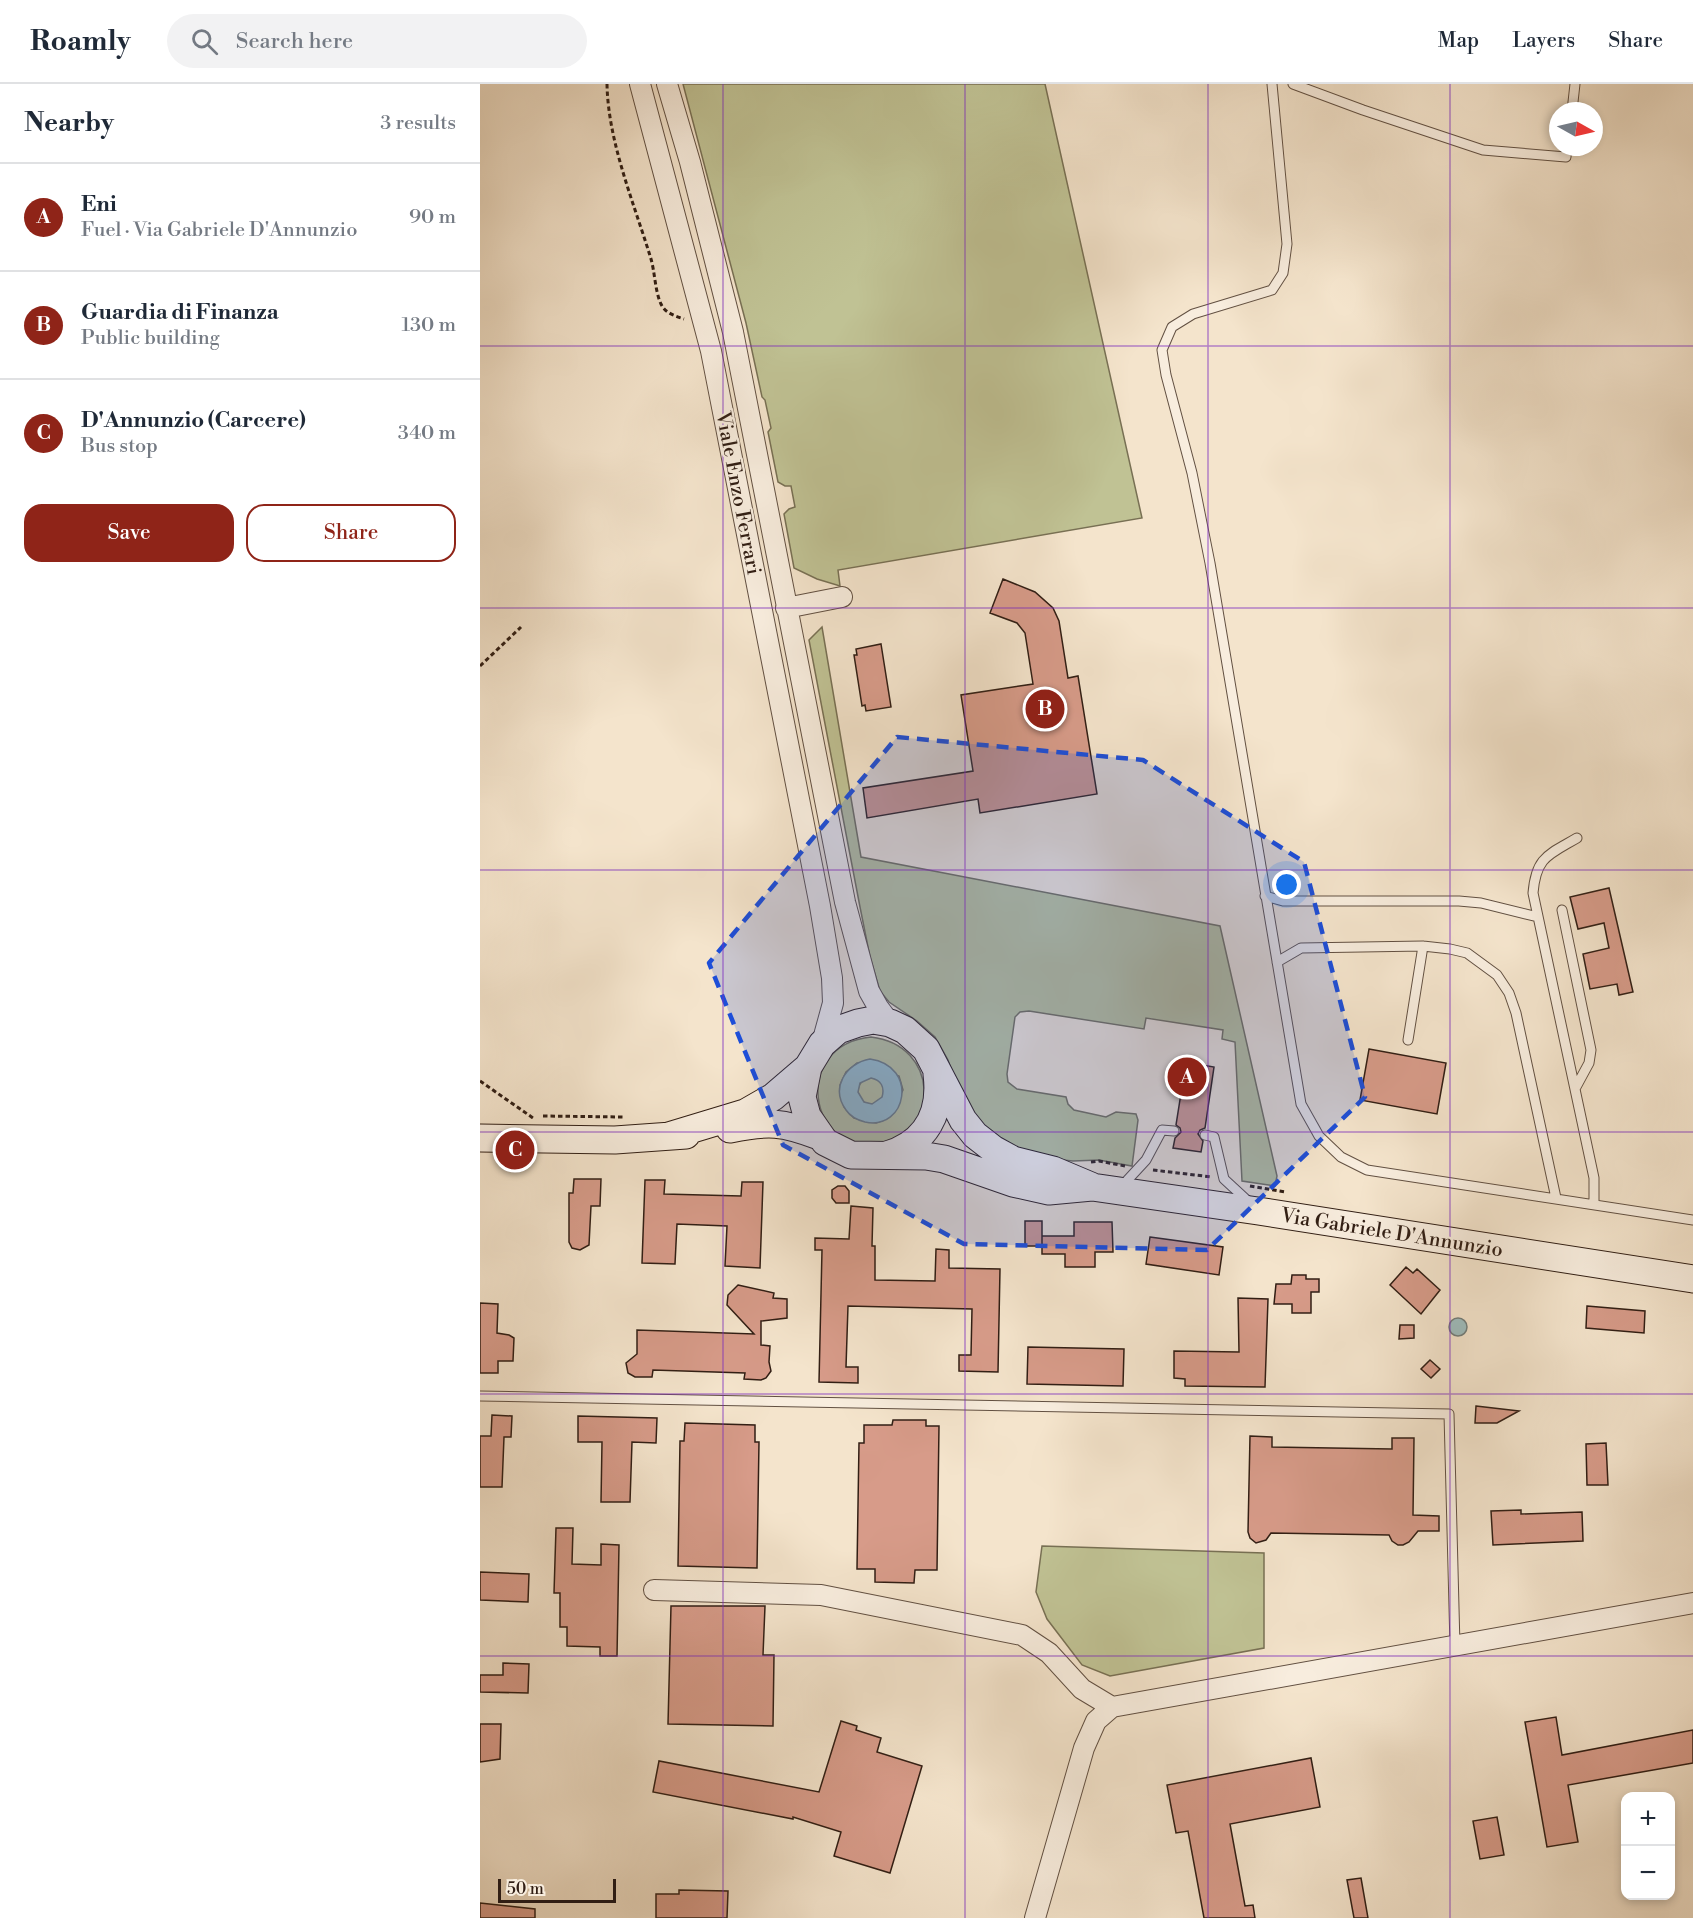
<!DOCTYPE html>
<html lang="en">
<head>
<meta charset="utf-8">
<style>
  body { margin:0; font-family:"Libre Bodoni",serif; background:#f2f2f3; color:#1f2937 }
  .controls { position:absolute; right:18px; bottom:18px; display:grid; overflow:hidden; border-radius:12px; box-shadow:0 3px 9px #0003 }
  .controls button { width:54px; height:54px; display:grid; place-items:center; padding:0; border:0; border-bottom:2px solid #e0e1e3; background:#fff; color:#1f2937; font:30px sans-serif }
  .compass { position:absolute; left:1069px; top:18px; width:54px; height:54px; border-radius:50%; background:#fff; box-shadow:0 3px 9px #0003; rotate:98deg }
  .scale { position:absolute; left:18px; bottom:15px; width:118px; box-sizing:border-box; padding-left:6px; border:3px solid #311e14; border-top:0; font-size:16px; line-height:21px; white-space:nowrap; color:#311e14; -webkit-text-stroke:4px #f8edde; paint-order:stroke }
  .you { position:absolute; left:807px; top:801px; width:21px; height:21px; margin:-15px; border:4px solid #fff; border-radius:50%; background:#1a73e8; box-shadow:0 0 0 9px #1a73e833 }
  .badge { display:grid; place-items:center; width:39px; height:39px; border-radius:50%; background:#8f2418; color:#fff; font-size:20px; font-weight:700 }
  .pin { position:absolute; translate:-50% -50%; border:3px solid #fff; box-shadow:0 2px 6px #0006 }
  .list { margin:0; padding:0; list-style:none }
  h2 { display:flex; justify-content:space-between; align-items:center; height:78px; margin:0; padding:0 24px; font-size:26px }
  h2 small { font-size:20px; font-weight:400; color:#747a83 }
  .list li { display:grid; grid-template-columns:39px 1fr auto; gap:18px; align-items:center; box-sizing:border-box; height:108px; padding:0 24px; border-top:2px solid #e0e1e3 }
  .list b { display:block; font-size:22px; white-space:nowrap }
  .list p { margin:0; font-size:20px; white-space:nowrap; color:#747a83 }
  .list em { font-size:20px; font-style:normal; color:#747a83 }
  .actions { display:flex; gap:12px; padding:18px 24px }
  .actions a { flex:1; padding:14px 0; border:2px solid #8f2418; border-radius:18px; text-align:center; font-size:21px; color:#8f2418 }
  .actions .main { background:#8f2418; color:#fff }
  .icon { flex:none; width:33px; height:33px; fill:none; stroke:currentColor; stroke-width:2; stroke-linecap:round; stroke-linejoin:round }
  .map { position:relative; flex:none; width:1213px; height:1834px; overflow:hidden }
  header { display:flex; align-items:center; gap:36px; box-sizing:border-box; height:84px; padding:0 30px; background:#fff; border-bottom:2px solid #e0e1e3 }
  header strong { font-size:28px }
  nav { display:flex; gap:33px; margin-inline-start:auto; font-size:21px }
  .search { width:420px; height:54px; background:#f2f2f3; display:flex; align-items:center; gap:15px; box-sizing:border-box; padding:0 21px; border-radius:33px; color:#747a83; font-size:22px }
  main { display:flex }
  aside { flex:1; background:#fff }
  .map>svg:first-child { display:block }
  .green { fill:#c0c294; stroke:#787054; stroke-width:1.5; fill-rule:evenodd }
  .water { fill:#9ebdbe; stroke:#727d7a; stroke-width:1.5; fill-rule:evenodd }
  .building { fill:#d79b89; stroke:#311e14; stroke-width:1.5 }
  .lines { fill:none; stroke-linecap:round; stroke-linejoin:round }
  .service-casing { stroke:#625042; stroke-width:11 }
  .minor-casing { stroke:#625042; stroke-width:22 }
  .secondary-casing { stroke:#311e14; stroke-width:29 }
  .path { stroke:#311e14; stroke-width:3; stroke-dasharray:4.5 3; stroke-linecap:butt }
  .service { stroke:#f8edde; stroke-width:9 }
  .minor { stroke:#f8edde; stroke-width:20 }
  .secondary { stroke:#f8edde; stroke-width:27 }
  .marked { fill:#1d4ed8; fill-opacity:0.2; stroke:#1d4ed8; stroke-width:4.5; stroke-dasharray:12 8; stroke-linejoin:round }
  .grid { fill:none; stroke:#7b2cbf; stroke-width:1.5; stroke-opacity:0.55 }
  .labels { text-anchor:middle; stroke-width:4.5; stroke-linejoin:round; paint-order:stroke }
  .street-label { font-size:20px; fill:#311e14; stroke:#f8edde }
</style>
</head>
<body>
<header>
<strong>Roamly</strong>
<div class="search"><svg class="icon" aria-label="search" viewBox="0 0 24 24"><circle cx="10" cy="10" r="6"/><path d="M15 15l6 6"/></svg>Search here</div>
<nav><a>Map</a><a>Layers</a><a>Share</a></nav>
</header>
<main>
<aside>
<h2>Nearby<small>3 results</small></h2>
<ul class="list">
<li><span class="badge">A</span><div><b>Eni</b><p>Fuel · Via Gabriele D'Annunzio</p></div><em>90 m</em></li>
<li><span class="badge">B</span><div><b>Guardia di Finanza</b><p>Public building</p></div><em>130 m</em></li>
<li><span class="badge">C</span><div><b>D'Annunzio (Carcere)</b><p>Bus stop</p></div><em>340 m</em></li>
</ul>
<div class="actions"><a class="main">Save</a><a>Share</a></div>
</aside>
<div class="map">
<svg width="1213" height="1834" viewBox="0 0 1213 1834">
  <rect width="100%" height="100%" fill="#f4e4cc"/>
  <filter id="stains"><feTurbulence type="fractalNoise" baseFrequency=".00333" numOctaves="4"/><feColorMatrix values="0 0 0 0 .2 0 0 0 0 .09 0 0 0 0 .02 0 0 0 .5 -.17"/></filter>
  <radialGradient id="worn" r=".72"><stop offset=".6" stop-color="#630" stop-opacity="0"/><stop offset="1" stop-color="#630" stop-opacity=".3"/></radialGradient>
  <!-- green -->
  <path class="green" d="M203,0H565L662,434L358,486L360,502L337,495L314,484L304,430L309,425L315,423L311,402H305L298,398L288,348L291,344L285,316L282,313L266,239Z
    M342,543L381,773L740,842L797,1092L795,1102L762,1097L755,958L742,955L743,946L666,934L664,945L549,927L540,928L535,933L527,990L528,998L537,1005L586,1013L588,1020L594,1026L626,1033L636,1028L656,1030L658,1036L652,1082L619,1076L593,1077L561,1074L548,1071L511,1050L480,1012L468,976L455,953L437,937L409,918L400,907L390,873L380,823L329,556Z
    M391,953C460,961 460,1049 402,1060C327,1073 311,961 391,953ZM377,979L419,992L423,1006L410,1032L404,1036L396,1039L374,1034L364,1023L360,1001L366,988Z
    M378 1007a13 13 0 1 1 26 0a13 13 0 1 1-26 0Z
    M562,1462L784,1469V1564L630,1592L602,1581L567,1535L556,1508Z"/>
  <!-- water -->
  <path class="water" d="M390,975C439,982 427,1047 385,1038C377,1036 370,1032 366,1026C350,1004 366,979 390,975ZM391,994C401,996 405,1003 402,1013L392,1020L384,1018L378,1008L380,999Z
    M969 1243a9 9 0 1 1 18 0a9 9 0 1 1-18 0Z"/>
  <!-- building -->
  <path class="building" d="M523,495L555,508L573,524L579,537L588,594L598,592L617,710L500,729L498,715L387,734L383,704L493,687L481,611L553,600L545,549L537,539L510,529Z
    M401,560L411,623L386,627L385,621L382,622L374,571H377L376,565Z
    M1129,804L1153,908L1139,911L1137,900L1110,905L1103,870L1129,864L1124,839L1098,845L1090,813Z
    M889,965L966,979L957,1030L880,1016Z
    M706,978L734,983L725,1044L720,1046L718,1050L723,1057L721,1068L693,1064L695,1054L701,1048L700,1044L696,1041Z
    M94,1095H121L120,1122H111L109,1161L100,1166L92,1164L89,1158V1109H93Z
    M165,1096H185L184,1110L261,1112L262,1098H283L280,1184L245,1182L247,1142L197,1140L195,1180L162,1179Z
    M358,1102H365L369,1107V1119H356L352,1114V1106Z
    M371,1122L393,1124L392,1162H395V1196L455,1197L456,1165L469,1166V1184L520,1185L518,1288L479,1287V1271H491L492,1225L368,1222L366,1283H378V1299L339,1298L342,1166H335V1154L369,1155Z
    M545,1137H562V1162H545Z
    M594,1138H632L633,1168H615V1183H585V1170H562V1152H594Z
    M670,1153L743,1163L739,1191L666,1180Z
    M926,1183L933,1189L937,1185L960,1206L941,1230L910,1201Z
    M812,1191H826V1195H839V1208H831V1229H812V1220H794L796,1200H811Z
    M258,1201L294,1209L293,1214L307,1215V1234L281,1237V1261L290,1262L289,1278L291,1287L286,1294L281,1296L264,1295L265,1289L173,1286L172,1293H155L148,1289L146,1279L157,1270V1246L274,1250L247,1221L248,1211Z
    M758,1214L788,1215L785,1303L705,1302V1295L694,1294V1267L759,1268Z
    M0,1219L18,1220L17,1249L29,1251L34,1254L33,1277H18V1289H0Z
    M1107,1222L1165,1227L1164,1249L1106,1244Z
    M920,1241H934V1254L919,1255Z
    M548,1263L644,1265L643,1302L547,1300Z
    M950,1276L960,1285L951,1294L941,1285Z
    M996,1322L1039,1327L1017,1339H995Z
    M12,1331L32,1332L31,1353H24L22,1403H0V1352H11Z
    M98,1332L177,1334L176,1359L152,1358L150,1418H121L122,1358H98Z
    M413,1336H446V1342H459L457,1486H435L434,1499L395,1498V1485H377L379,1359H384V1341H412Z
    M205,1339L275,1341V1358H279L277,1484L198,1482L200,1357H204Z
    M770,1352L792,1353V1363L912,1365V1354H934L933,1431L959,1432V1447H938L929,1458L923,1461H918L912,1457L909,1451L791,1449L786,1456L776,1459L770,1454L768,1448Z
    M1126,1359L1128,1401H1107L1106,1360Z
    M1041,1426V1430L1102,1428L1103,1457L1013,1461L1011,1427Z
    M76,1444H93L92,1480L121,1481V1460L139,1461L137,1572H120V1563L87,1562V1543H80V1509H74Z
    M0,1488L49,1490L48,1518L0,1516Z
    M191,1522H285L283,1571H294L293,1642L188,1640Z
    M23,1579L49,1580L48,1609L0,1608V1591H23Z
    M1076,1633L1082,1671L1213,1646V1679L1088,1701L1098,1758L1067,1763L1045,1638Z
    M361,1637L377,1642L376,1646L401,1654L397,1668L442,1682L410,1789L354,1772L361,1748L313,1733V1735L173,1708L179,1677L339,1708Z
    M0,1640H21L20,1675L0,1678Z
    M831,1674L840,1723L750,1740L765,1822L773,1821L775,1834H724L708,1747L696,1749L687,1701Z
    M1017,1733L1024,1771L1000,1775L993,1737Z
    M881,1794L888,1834H874L867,1796Z
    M199,1806L248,1807L247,1834H176V1810H199Z
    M0,1819L55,1825V1834H0Z"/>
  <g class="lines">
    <!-- service casing -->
    <g class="service-casing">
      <path id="service" d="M792,0L807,160L803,189L792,206L713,230L692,243L682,266L686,291L712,389L730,479L821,1020L839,1052L861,1073L887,1086L1213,1136
        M813,0L883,26L1003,66L1086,73L1087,63
        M1092,27L1095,0
        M1097,754C1068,771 1056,773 1053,809L1114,1094V1120
        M785,812L803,817H979L1001,819L1058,833
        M1082,826L1111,966L1109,979L1096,1003
        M797,878L821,864L943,862L970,865L987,869L1017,891L1029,909L1036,929L1076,1114
        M928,956L943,862
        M725,1051L734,1053L744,1095L770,1119
        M642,1102L666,1076L682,1046L694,1047
        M0,1312L969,1330L975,1562"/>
    </g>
    <!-- minor casing -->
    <g class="minor-casing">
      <path id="minor" d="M160,0L231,267L340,822L352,894L353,919L342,959
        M187,0L210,78L253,248L365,818L389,907L398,923L410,939
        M306,524L362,513
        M174,1506L341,1511L542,1551L569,1569L602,1605L632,1623
        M555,1834L604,1664L616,1637L632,1623L1213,1519"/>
    </g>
    <!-- secondary casing -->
    <g class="secondary-casing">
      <path id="secondary" d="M328,983L322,1013L327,1032L345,1058L371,1071L446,1072L464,1075L533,1099L569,1107L612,1103L778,1127L1213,1195
        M250,1045C288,1037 303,1038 339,1052
        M189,1052L265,1029L293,1013L328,983L342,960L358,946L378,939L393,936L410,939L425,946L446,965L483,1036L495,1051L513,1065L533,1076L573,1086L611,1102
        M0,1054L135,1056L206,1051
        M407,1071C446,1059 462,1029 457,990"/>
    </g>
    <!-- path -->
    <path class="path" d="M127,0C128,58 154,119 171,175C175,189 175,207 181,220C185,229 195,232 204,235
      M0,582L41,543
      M0,997L53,1034
      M63,1032L143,1033
      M611,1078L619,1077L645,1082
      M673,1086L732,1093
      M770,1102L805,1108"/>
    <!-- service -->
    <use href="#service" class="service"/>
    <!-- minor -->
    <use href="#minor" class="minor"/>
    <!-- secondary -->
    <use href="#secondary" class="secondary"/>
  </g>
  <!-- marked area -->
  <path class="marked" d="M417,653L663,676L824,778L885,1013L727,1166L484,1160L303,1061L229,879Z"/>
  <!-- grid -->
  <path class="grid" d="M243,0V1834M485,0V1834M728,0V1834M970,0V1834M0,262H1213M0,524H1213M0,786H1213M0,1048H1213M0,1310H1213M0,1572H1213"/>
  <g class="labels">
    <!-- street labels -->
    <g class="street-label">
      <text transform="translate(259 409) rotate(79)" y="7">Viale Enzo Ferrari</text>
      <text transform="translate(912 1148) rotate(9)" y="7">Via Gabriele D'Annunzio</text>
    </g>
  </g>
  <rect width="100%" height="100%" filter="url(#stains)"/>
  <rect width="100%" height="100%" fill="url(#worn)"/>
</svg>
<div class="controls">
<button>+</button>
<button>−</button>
</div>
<svg class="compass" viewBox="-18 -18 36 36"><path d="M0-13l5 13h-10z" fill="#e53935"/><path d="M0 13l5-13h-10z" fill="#747a83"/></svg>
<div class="scale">50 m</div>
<div class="you"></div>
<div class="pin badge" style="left:707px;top:993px">A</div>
<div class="pin badge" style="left:565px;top:625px">B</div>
<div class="pin badge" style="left:35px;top:1066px">C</div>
</div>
</main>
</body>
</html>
